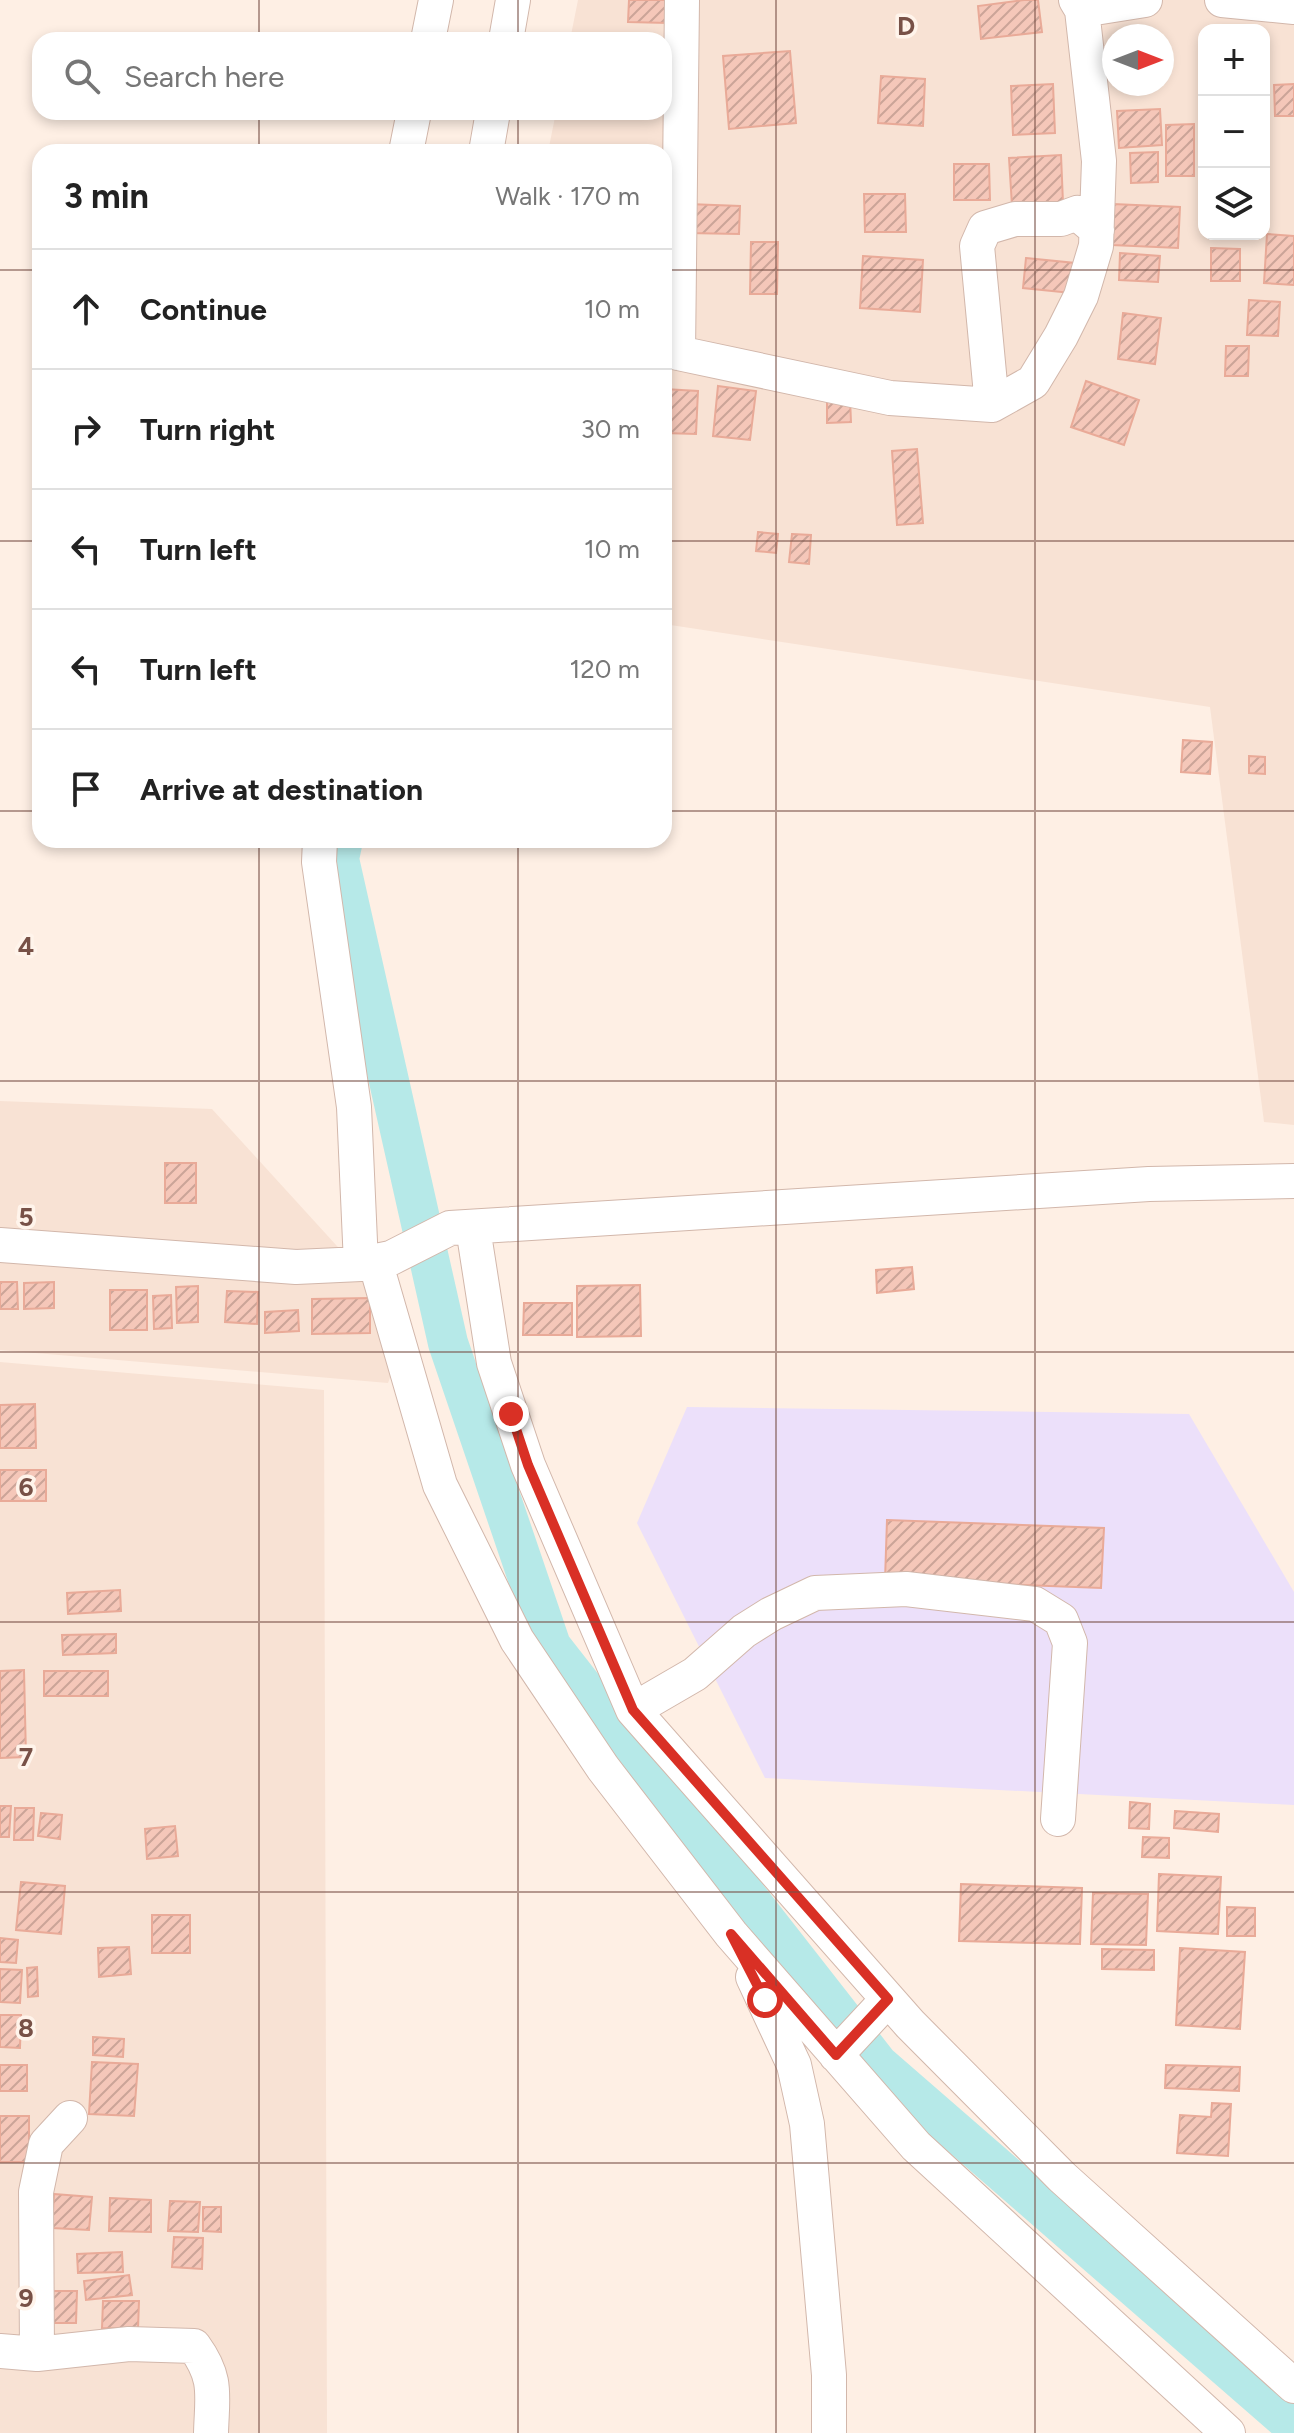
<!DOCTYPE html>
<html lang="en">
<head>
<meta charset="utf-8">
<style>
  body { margin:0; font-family:Figtree,sans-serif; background:#f6f6f6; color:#222 }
  .controls { position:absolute; right:24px; top:24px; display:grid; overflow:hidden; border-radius:16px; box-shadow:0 4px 12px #0003 }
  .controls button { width:72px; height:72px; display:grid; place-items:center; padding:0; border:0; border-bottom:2px solid #e0e0e0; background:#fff; color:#222; font:40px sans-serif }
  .compass { position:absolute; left:1102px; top:24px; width:72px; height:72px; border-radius:50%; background:#fff; box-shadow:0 4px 12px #0003; rotate:90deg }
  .stop { position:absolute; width:24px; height:24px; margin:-18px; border:6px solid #d93025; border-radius:50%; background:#fff }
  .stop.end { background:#d93025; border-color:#fff; box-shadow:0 2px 8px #0008 }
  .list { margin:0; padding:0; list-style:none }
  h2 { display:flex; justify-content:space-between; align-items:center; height:104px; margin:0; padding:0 32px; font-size:34px }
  h2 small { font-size:26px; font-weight:400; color:#767676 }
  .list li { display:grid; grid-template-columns:52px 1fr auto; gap:24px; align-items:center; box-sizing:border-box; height:120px; padding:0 32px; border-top:2px solid #e0e0e0 }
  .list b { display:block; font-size:30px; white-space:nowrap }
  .list em { font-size:26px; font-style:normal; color:#767676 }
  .icon { flex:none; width:44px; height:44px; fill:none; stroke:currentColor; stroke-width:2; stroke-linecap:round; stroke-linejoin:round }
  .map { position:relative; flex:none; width:1294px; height:2433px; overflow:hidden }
  .search { position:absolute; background:#fff; box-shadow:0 4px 12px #0003; left:32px; top:32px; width:640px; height:88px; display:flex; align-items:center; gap:20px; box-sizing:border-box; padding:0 28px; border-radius:24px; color:#767676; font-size:30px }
  .panel { position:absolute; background:#fff; box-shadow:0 4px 12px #0003; left:32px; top:144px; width:640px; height:704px; border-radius:24px }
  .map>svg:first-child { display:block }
  .residential { fill:#f8e2d4; fill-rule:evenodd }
  .education { fill:#ece0fa }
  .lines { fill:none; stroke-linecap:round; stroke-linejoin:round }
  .canal { stroke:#b6e9e8; stroke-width:40 }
  .building { fill:url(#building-hatch); stroke:#e9aa98; stroke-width:2 }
  .street-casing { stroke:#d2b7ab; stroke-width:36 }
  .street { stroke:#fff; stroke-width:34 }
  .route { stroke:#d93025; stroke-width:10 }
  .grid { fill:none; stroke:#785147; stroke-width:2; stroke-opacity:0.55 }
  .grid-label { font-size:26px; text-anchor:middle; font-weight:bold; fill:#785147; stroke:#fff4eb; stroke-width:7; stroke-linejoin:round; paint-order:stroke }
</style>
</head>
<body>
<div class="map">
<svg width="1294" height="2433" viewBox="0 0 1294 2433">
  <defs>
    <pattern id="building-hatch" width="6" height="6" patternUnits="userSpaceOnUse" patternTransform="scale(2)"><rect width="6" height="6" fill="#f5c7b9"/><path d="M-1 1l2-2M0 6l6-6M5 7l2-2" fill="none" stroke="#cba498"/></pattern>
  </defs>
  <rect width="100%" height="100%" fill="#feefe4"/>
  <!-- residential -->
  <path class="residential" d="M578,0H1294V1125L1264,1122L1210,707L664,624V152H548L556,112H664V40H570ZM1204,30H1264V234H1204ZM1114,36H1162V84H1114Z
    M0,1101L212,1109L409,1325L388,1383L0,1350Z
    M0,1362L324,1390L327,2433H0Z"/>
  <!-- education -->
  <path class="education" d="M687,1407L1189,1414L1294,1592V1805L765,1778L637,1523Z"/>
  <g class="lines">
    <!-- canal -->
    <path class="canal" d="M343,840L339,859L448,1343L551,1646L878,2064L1294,2426"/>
  </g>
  <!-- building -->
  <path class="building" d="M629,0H668V23L628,22Z
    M1024,0H1038L1042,32L981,39L978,6Z
    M790,51L796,123L729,129L723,56Z
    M881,76L925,79L923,126L878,123Z
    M1053,84L1055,133L1013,135L1011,86Z
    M1294,84V116H1275L1274,85Z
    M1160,109L1162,145L1119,148L1117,111Z
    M1194,124V176H1166V125Z
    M1158,152V182L1131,183L1130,153Z
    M1061,155L1063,203L1012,206L1009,158Z
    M954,164H989L990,200H954Z
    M864,194H905L906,232H865Z
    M688,204L740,206L739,234L687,233Z
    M1113,204L1180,207L1178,248L1112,245Z
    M1267,234L1294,236V285L1264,283Z
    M751,242H778L777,294H750Z
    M1211,248L1240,249V281H1211Z
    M1120,253L1160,256L1158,282L1119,280Z
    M863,256L923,260L920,312L860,308Z
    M1026,258L1075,263L1071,293L1023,288Z
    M1249,300L1280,302L1278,336L1247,335Z
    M1123,313L1161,318L1155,364L1118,359Z
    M1226,346H1249L1248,376H1225Z
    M1086,381L1139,400L1124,445L1071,427Z
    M718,386L756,391L750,440L713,436Z
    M664,389L698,391L696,434L664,433Z
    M850,398L851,422L827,423V400Z
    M917,449L923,523L897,525L892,451Z
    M758,532L778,534L776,553L756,551Z
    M792,534L811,535L809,564L789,562Z
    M1183,740L1212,742L1210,774L1181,772Z
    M1249,756L1265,757V774L1249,773Z
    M165,1163H196V1203H165Z
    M912,1267L914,1289L877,1293L876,1270Z
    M0,1282H17L18,1309H0Z
    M54,1282V1308L24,1309V1283Z
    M640,1285L641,1336L577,1337V1286Z
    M198,1286V1322L177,1323L176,1287Z
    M110,1290H147V1330H110Z
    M227,1291L258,1292L257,1324L225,1322Z
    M171,1295L172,1328L154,1329L153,1296Z
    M370,1298V1333L312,1334V1299Z
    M524,1303H572V1335H523Z
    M298,1310L299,1331L265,1333V1312Z
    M35,1404L36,1448H0V1405Z
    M0,1470H46V1501H0Z
    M887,1520L1104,1528L1101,1588L885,1580Z
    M120,1590L121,1611L68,1614L67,1593Z
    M116,1634V1653L63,1655L62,1635Z
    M24,1670L26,1757L0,1758V1671Z
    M44,1671H108V1696H44Z
    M1130,1802L1150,1804L1149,1829L1129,1828Z
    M0,1806H11L9,1837H0Z
    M15,1808H34L33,1840H14Z
    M1175,1811L1219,1814L1218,1832L1174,1828Z
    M41,1813L62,1815L60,1839L38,1836Z
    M175,1826L178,1856L147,1859L145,1829Z
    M1143,1837L1169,1838V1858L1142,1857Z
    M1159,1874L1221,1877L1218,1934L1157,1931Z
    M21,1882L65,1886L61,1934L16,1930Z
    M961,1884L1082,1888L1080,1944L959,1941Z
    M1093,1893L1148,1894L1146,1945L1091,1944Z
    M1227,1907L1255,1908V1936H1227Z
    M152,1915H190V1953H152Z
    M0,1938L18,1940L16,1963L0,1962Z
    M129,1947L131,1974L99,1977L98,1948Z
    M1180,1948L1245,1952L1240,2029L1176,2025Z
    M1102,1949L1154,1950V1970L1102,1969Z
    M37,1967L38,1996L28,1997L27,1968Z
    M0,1969L22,1970L20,2003L0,2002Z
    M0,2015H21L20,2048L0,2047Z
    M93,2037L124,2039L123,2057L93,2055Z
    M92,2062L138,2064L134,2116L89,2114Z
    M0,2065H27V2091H0Z
    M1166,2065L1240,2067L1239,2091L1165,2088Z
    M1212,2103L1231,2104L1228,2156L1177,2153L1180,2115L1211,2117Z
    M0,2116H29V2162H0Z
    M54,2194L92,2197L89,2230L52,2228Z
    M110,2198L151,2200V2232L109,2231Z
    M170,2201L200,2202L198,2232L168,2231Z
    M203,2207H221V2232L203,2231Z
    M174,2237L203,2238L202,2269L172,2267Z
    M122,2252L123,2272L78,2273L77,2254Z
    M129,2275L132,2295L86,2300L84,2281Z
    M47,2291H77L76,2323H47Z
    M103,2301H139L138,2329L102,2328Z"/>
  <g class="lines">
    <!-- street casing -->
    <g class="street-casing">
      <path id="street" d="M1222,0L1294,7
        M1082,10L1145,0
        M428,40L436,0
        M506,40L513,0
        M406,152L414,112
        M486,152L493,112
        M664,350L890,398L992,405L1033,382L1061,336L1081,296L1096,246L1099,161L1082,10L1076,0
        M678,353L682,0
        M992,405L977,246L985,228L1015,219H1061L1077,213L1097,230
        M320,840L319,862L354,1107L361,1264
        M473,1228L494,1363L528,1465L633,1710L910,2024L1062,2177L1294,2386
        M0,1245L296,1267L361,1264L391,1258L450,1228L1149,1184L1294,1181
        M375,1261L440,1485L517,1640L603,1768L731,1934L916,2146L1228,2433
        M633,1710L695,1674L744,1631L771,1614L815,1593L906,1589L1035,1604L1061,1620L1070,1643L1058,1819
        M753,1977L794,2065L807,2124L829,2375V2433
        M836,2055L888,1999
        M0,2351L37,2354L129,2344L194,2346C218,2379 212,2395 211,2433
        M37,2354L36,2192L46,2144L70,2118"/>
    </g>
    <!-- street -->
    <use href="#street" class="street"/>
  </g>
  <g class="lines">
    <!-- route -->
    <path class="route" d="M511,1414L528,1465L633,1710L888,1999L836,2055L731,1934L765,2000"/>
  </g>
  <!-- grid -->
  <path class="grid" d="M259,0V40M518,0V40M776,0V2433M1035,0V2433M259,112V152M518,112V152M0,270H40M664,270H1294M0,541H40M664,541H1294M0,811H40M664,811H1294M259,840V2433M518,840V2433M0,1081H1294M0,1352H1294M0,1622H1294M0,1892H1294M0,2163H1294"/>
  <g class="grid-label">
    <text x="906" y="35">D</text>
    <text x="26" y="955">4</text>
    <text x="26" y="1226">5</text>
    <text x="26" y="1496">6</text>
    <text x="26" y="1766">7</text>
    <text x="26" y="2037">8</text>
    <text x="26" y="2307">9</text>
  </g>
</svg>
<div class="controls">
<button>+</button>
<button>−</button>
<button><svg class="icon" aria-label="layers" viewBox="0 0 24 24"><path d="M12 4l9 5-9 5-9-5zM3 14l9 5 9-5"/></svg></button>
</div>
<svg class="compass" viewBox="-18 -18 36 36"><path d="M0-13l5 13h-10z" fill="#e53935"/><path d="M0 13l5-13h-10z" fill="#767676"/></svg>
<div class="stop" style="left:765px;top:2000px"></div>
<div class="stop end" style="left:511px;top:1414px"></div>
<div class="search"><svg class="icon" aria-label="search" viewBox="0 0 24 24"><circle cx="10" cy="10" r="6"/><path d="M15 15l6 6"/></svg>Search here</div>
<section class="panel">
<h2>3 min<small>Walk · 170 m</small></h2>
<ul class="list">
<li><svg class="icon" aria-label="ahead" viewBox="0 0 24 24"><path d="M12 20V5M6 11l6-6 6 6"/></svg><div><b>Continue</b></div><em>10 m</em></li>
<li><svg class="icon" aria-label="right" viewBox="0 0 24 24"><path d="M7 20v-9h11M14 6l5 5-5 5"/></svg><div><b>Turn right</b></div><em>30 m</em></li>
<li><svg class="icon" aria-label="left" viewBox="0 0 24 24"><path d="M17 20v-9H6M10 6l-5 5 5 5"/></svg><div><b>Turn left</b></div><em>10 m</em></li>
<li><svg class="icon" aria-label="left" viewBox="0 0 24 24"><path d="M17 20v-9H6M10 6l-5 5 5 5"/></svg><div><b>Turn left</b></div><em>120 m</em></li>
<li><svg class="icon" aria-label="arrive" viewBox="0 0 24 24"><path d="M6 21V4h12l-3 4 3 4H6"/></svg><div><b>Arrive at destination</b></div></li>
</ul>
</section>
</div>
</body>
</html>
